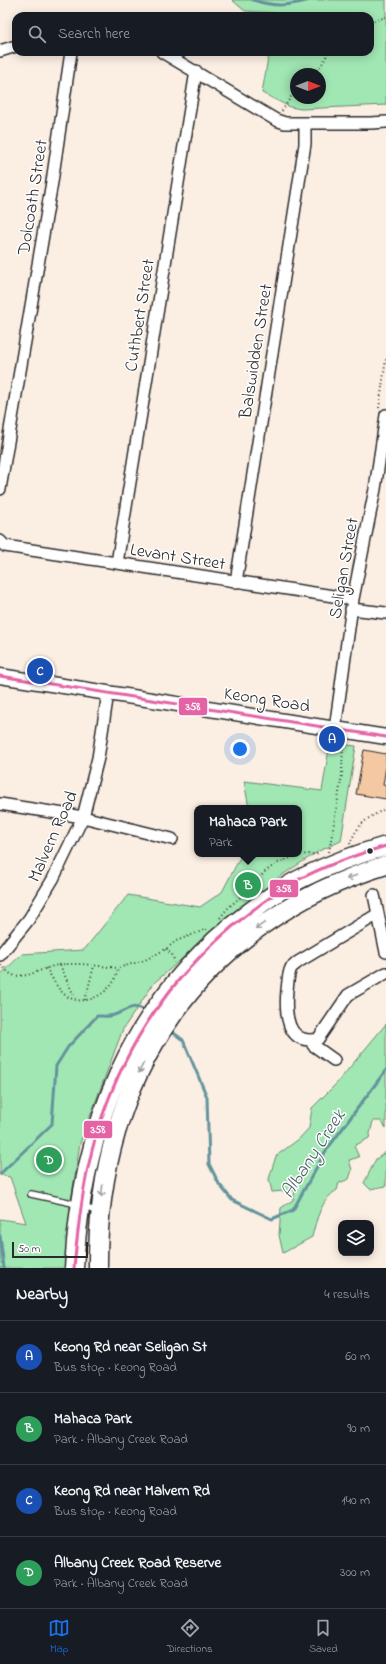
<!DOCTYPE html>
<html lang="en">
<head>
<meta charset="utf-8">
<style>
  body { margin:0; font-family:"Indie Flower",sans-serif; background:#242831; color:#f1f3f6 }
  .controls { position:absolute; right:12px; bottom:12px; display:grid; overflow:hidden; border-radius:8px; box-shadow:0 2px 10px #0003 }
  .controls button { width:36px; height:36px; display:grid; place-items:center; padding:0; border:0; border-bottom:1px solid #363941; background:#171b24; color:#f1f3f6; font:20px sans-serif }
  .compass { position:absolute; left:290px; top:68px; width:36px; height:36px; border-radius:50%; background:#171b24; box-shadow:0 2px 10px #0003; rotate:90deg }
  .scale { position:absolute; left:12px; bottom:10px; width:76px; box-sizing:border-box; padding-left:4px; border:2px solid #2b2b2b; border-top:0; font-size:11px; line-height:14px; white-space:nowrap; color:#2b2b2b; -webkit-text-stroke:3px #fff; paint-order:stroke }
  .you { position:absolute; left:240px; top:749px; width:14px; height:14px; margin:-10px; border:3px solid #fff; border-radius:50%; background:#1a73e8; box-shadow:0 0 0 6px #1a73e833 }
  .badge { display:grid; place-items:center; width:26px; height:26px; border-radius:50%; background:#1a73e8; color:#fff; font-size:13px; font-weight:700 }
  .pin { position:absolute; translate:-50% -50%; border:2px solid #fff; box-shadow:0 1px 4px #0006 }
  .popup { position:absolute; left:194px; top:805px; width:108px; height:52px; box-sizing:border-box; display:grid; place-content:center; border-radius:8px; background:#171b24; filter:drop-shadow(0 1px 3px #0005); font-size:13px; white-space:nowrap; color:#9ea1a6 }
  .popup b { font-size:15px; color:#f1f3f6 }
  .popup::after { content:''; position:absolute; left:50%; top:100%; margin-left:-8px; border:8px solid transparent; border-top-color:#171b24 }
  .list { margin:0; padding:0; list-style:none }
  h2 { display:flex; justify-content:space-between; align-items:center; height:52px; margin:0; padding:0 16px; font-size:17px }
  h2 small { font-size:13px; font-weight:400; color:#9ea1a6 }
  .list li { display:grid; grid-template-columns:26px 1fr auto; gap:12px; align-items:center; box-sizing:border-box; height:72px; padding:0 16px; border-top:1px solid #363941 }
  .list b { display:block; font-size:15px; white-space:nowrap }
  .list p { margin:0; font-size:13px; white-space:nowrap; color:#9ea1a6 }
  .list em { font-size:13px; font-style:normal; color:#9ea1a6 }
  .icon { flex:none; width:22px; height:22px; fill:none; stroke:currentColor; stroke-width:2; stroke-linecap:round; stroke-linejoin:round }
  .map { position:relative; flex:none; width:386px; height:1268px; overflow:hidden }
  .search { position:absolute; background:#171b24; box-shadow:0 2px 10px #0003; left:12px; right:12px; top:12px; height:44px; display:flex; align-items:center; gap:10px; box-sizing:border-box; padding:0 14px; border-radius:12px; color:#9ea1a6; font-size:15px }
  .sheet { height:340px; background:#171b24 }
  nav { display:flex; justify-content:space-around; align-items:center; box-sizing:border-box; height:56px; border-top:1px solid #363941; background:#171b24; font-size:11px; color:#9ea1a6 }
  nav a { display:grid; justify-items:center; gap:2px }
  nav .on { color:#1a73e8 }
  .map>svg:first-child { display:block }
  .green { fill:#a1e7b3; stroke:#66896f; fill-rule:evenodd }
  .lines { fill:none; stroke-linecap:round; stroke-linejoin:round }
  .stream { stroke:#63939c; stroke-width:3 }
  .building { fill:#f3c8a2; stroke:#2b2b2b }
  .service-casing { stroke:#2b2b2b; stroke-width:8 }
  .minor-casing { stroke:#2b2b2b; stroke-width:14 }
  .tertiary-casing { stroke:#2b2b2b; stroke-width:17 }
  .primary-casing { stroke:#2b2b2b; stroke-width:21 }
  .path { stroke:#2b2b2b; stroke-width:2; stroke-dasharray:1 3; stroke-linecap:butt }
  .service { stroke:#fff; stroke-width:5.5 }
  .minor { stroke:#fff; stroke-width:11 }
  .tertiary { stroke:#fff; stroke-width:14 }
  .primary { stroke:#fff; stroke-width:18 }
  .bus-1-casing { stroke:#fff; stroke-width:6 }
  .bus-1 { stroke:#e463a4; stroke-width:3 }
  .oneway { stroke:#a0a0a0 }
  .bus-dot { fill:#2b2b2b; stroke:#fff; stroke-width:1.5 }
  .labels { text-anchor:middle; stroke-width:3; stroke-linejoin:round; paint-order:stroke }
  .street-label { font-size:18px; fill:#2b2b2b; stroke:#fff }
  .water-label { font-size:19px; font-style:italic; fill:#475f63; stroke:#fff }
  .line-badge { stroke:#fff; stroke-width:1.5 }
  .badge-label { font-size:11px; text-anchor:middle; font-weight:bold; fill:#fff }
</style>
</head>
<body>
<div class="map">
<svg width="386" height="1268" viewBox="0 0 386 1268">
  <rect width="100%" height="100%" fill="#fbeee3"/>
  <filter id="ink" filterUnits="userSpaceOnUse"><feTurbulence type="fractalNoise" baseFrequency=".025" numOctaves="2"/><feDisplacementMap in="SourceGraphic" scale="8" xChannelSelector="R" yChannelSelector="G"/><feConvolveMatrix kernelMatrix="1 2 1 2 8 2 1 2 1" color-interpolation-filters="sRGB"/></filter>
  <g filter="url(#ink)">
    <!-- green -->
    <path class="green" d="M232,0H386V105L301,109L290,107L262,93L269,52H370V16H274L275,13L245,11ZM296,74H320V98H296Z
      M330,743L356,746L341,841L319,851L279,877L215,930L154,983L123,1029L80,1143L70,1207L66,1268H0V1219L26,1223L10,1177L0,1175V975L22,954L84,950L128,895L200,907L222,892L242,854H299V808H249L244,781L322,791Z
      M386,1024V1128L381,1121H373L369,1138L354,1146L359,1157L349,1160L352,1170L349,1179L339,1183L337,1190C322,1198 316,1220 312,1237L283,1253L279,1235L281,1208L293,1200L295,1190L272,1192L269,1179L276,1156L299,1139L309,1128L312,1108L336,1084Z
      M386,1152V1186L370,1189L364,1183L376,1159Z"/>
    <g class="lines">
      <!-- stream -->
      <path class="stream" d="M253,0C274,7 288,6 310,0
        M171,1031L183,1040L207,1097L209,1164L219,1184L232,1200L272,1219L293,1210L325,1152L386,1070
        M0,1174L52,1124L56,1066L68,1047L97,1016C102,1016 109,1017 114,1015C128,1011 132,1001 147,1013
        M0,1236L4,1268"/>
    </g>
    <!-- building -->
    <path class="building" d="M364,750L386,754V766L383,785L386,786V799L356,794Z"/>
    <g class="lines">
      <!-- service casing -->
      <g class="service-casing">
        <path id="service" d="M31,1194L68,1202L99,1212"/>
      </g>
      <!-- minor casing -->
      <g class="minor-casing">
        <path id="minor" d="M0,51L16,46
          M162,52L276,120L285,123H371L386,122
          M0,489L52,182L71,52
          M0,541L5,546L353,599
          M117,563L196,71
          M236,582L305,144V124
          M351,609L386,613
          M335,729L353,599L375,489L386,415
          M0,804L83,817L172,839
          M374,895L386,952
          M378,914L298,962C296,964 293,966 291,968C288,974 288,983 287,990C285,1012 286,1046 318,1039L348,995L386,973
          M0,955L29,919L53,879L83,817L98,758L108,693
          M311,1040L313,1045L334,1060"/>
      </g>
      <!-- tertiary casing -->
      <g class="tertiary-casing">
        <path id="tertiary" d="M0,676L386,737"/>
      </g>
      <!-- primary casing -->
      <g class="primary-casing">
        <path id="primary" d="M74,1268C82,1128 131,1001 246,915C264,901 283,887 304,877C330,864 358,854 386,846
          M98,1268C96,1076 201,922 386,865"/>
      </g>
      <!-- path -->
      <path class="path" d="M370,22L386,17
        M310,74C320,69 324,62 328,52
        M282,111L296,89
        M379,408L386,359
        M350,844C358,823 365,820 383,810
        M329,852L342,775L343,742
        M220,918C228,906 238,900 248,890C254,885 259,878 265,872C280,859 300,853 319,854
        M166,949L172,955L175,962
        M1,965L9,973L15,976L28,975L53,966L65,964H82L118,968L145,960L166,949L176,941L207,929
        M60,965L75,998
        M46,968C52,977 56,987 64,994C80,1008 104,997 114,981C116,977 117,972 118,969
        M85,1000L94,966"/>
      <!-- service -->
      <use href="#service" class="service"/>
      <!-- minor -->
      <use href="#minor" class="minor"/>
      <!-- tertiary -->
      <use href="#tertiary" class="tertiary"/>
      <!-- primary -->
      <use href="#primary" class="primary"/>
      <!-- bus-1 casing -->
      <g class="bus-1-casing">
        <path id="bus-1" d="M0,676L386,737
          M74,1268C79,1217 85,1165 102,1117C129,1039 170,980 232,927C252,910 273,894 296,881C324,866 355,855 386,846"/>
      </g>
      <!-- bus-1 -->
      <use href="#bus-1" class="bus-1"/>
    </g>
    <!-- one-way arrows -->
    <defs><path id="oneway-shaft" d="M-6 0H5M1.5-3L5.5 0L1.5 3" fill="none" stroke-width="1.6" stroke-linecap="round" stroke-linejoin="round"/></defs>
    <g class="oneway">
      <use href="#oneway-shaft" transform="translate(352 877) rotate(159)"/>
      <use href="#oneway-shaft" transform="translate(260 926) rotate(144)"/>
      <use href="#oneway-shaft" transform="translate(141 1068) rotate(117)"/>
      <use href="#oneway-shaft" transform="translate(102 1191) rotate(97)"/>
    </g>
  </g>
  <!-- markers -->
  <circle class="bus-dot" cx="370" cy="851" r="3.5"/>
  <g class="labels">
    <!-- street labels -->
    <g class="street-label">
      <text transform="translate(32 197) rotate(-81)" y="6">Dolcoath Street</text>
      <text transform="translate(139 315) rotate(-81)" y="6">Cuthbert Street</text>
      <text transform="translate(255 351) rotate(-81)" y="6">Balswidden Street</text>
      <text transform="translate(178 556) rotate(9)" y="6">Levant Street</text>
      <text transform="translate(343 568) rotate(-80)" y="6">Seligan Street</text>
      <text transform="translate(267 699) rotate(9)" y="6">Keong Road</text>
      <text transform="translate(52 836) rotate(-66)" y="6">Malvern Road</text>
    </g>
    <!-- water labels -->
    <g class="water-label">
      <text transform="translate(312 1153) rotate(-57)" y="7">Albany Creek</text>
    </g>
  </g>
  <g class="line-badge">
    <rect x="178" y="697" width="30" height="19" rx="4" fill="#e463a4"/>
    <rect x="269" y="879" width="30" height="19" rx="4" fill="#e463a4"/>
    <rect x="83" y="1120" width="30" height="19" rx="4" fill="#e463a4"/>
  </g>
  <g class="badge-label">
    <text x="193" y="710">358</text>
    <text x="284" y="892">358</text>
    <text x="98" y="1133">358</text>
  </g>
</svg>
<div class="controls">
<button><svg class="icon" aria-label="layers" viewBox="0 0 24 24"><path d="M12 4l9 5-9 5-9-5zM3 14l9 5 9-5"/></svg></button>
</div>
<svg class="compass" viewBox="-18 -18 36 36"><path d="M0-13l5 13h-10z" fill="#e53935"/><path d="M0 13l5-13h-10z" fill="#9ea1a6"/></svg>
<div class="scale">50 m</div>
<div class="you"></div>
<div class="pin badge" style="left:332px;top:739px;background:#1a4fb4">A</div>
<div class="pin badge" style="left:248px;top:885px;background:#2e9e5b">B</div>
<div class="popup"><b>Mahaca Park</b>Park</div>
<div class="pin badge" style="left:40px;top:671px;background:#1a4fb4">C</div>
<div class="pin badge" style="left:49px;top:1160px;background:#2e9e5b">D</div>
<div class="search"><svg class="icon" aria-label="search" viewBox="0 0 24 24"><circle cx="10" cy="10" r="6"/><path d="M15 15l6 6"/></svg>Search here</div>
</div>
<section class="sheet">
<h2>Nearby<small>4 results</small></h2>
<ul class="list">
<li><span class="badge" style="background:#1a4fb4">A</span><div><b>Keong Rd near Seligan St</b><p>Bus stop · Keong Road</p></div><em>60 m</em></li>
<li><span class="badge" style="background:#2e9e5b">B</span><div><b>Mahaca Park</b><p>Park · Albany Creek Road</p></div><em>90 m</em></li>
<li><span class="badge" style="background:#1a4fb4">C</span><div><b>Keong Rd near Malvern Rd</b><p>Bus stop · Keong Road</p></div><em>140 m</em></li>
<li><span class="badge" style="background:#2e9e5b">D</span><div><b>Albany Creek Road Reserve</b><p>Park · Albany Creek Road</p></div><em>300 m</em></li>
</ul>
</section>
<nav>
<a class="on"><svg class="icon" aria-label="map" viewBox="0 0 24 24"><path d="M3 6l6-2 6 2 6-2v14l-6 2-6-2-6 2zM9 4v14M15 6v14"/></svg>Map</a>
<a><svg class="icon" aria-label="directions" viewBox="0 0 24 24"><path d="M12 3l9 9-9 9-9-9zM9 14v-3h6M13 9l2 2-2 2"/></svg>Directions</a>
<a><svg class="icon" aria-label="saved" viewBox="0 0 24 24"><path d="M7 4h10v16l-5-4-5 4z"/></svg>Saved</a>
</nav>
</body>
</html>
